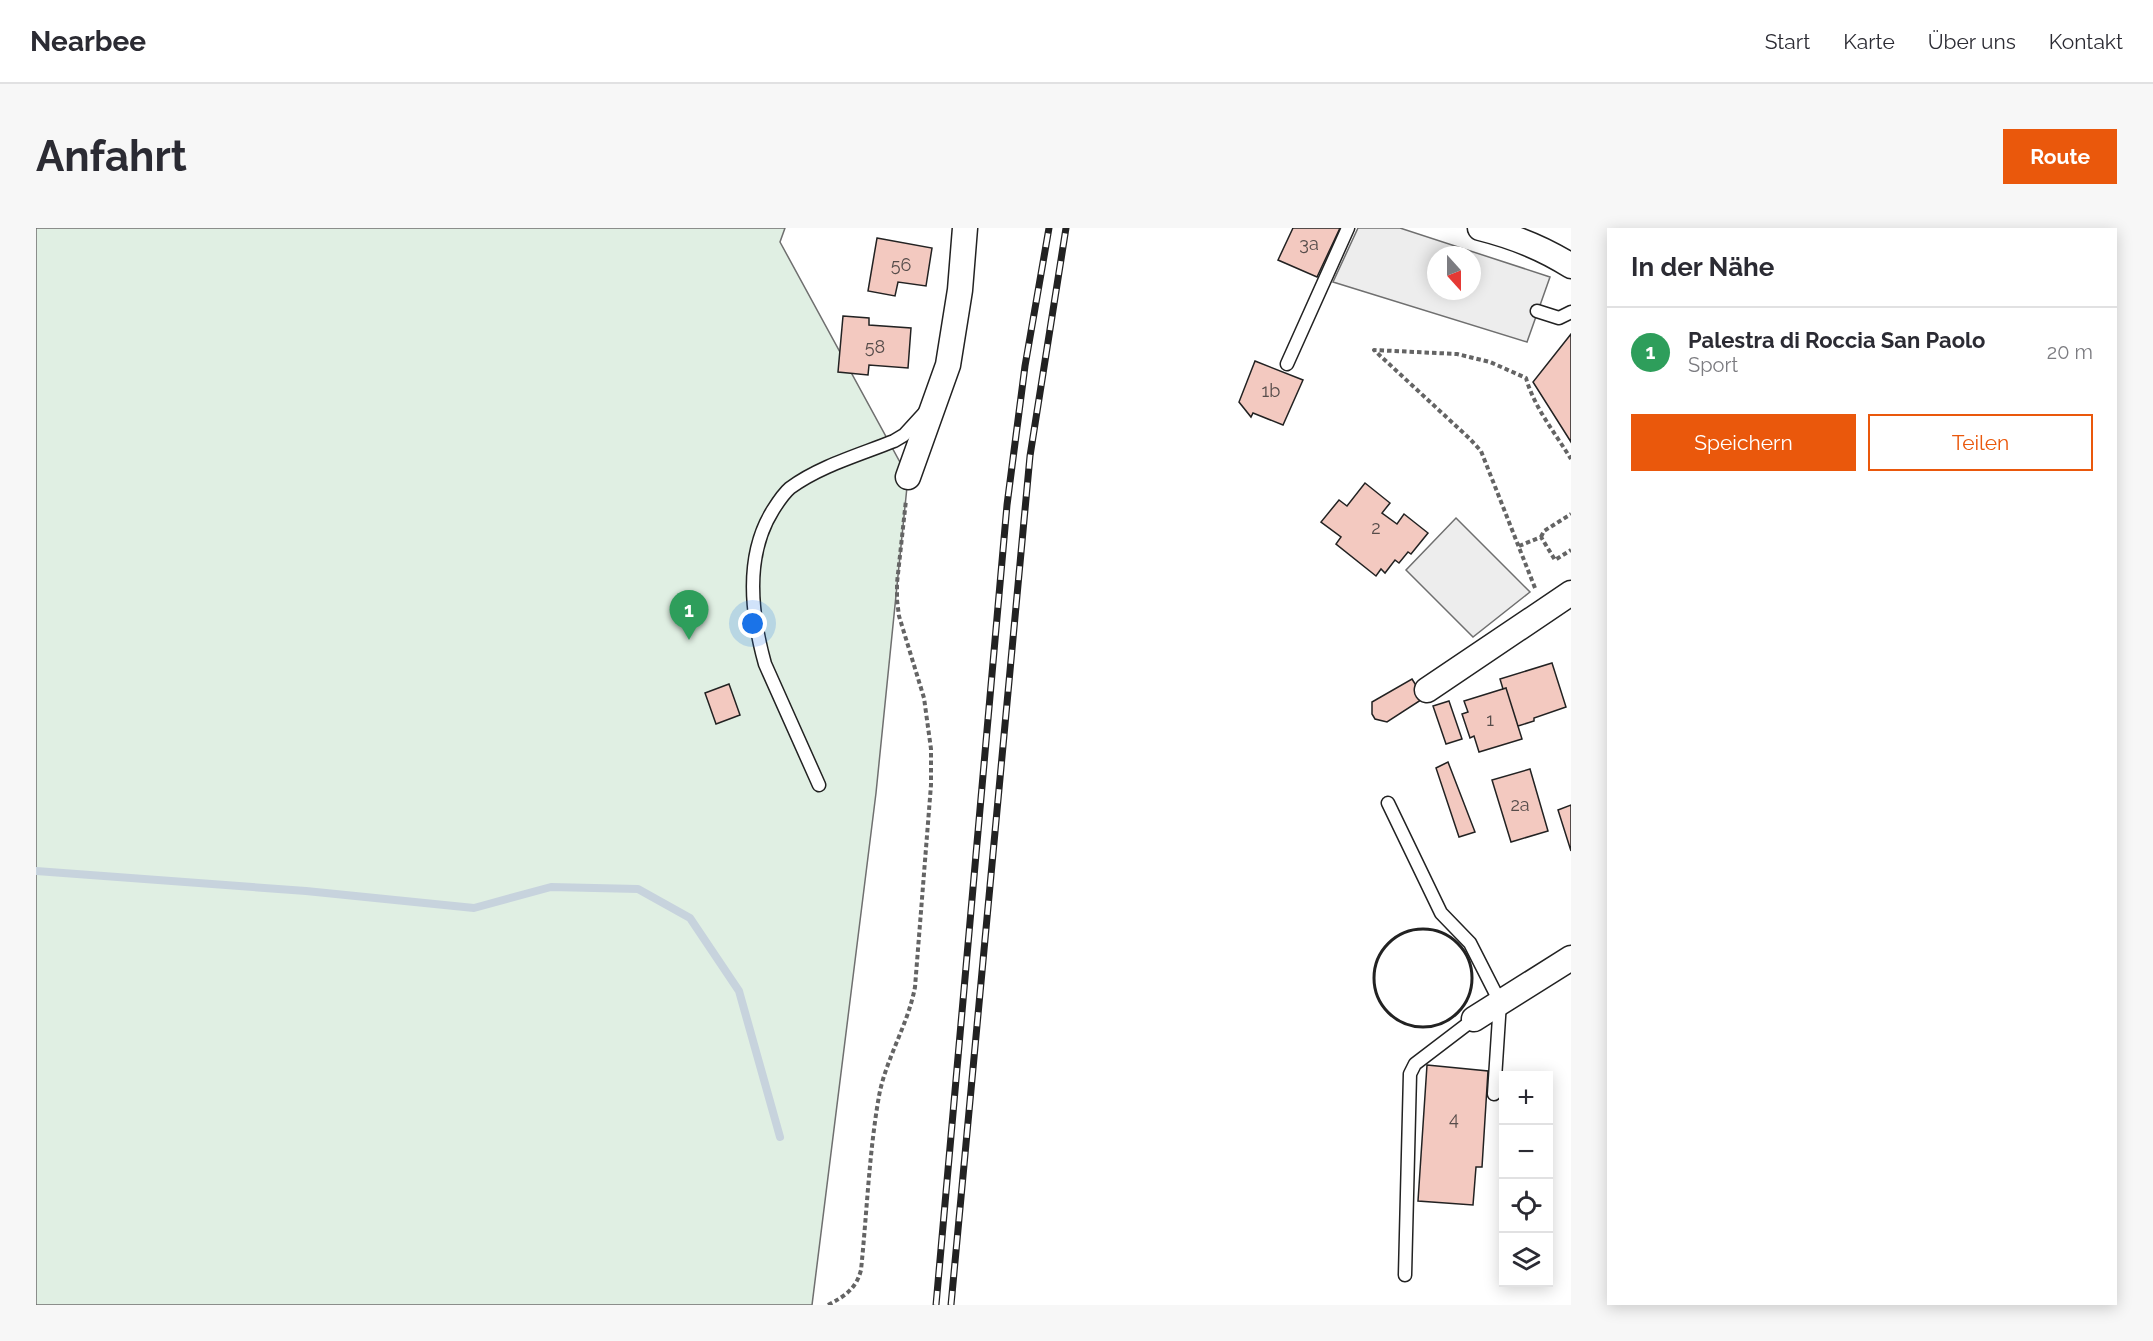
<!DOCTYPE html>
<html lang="de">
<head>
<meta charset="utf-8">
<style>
  body { margin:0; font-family:Raleway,sans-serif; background:#f7f7f7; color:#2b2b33 }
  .controls { position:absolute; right:18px; bottom:18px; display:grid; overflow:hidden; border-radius:0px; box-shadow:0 3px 15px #0003 }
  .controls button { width:54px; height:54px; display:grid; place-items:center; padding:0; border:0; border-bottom:2px solid #e1e1e2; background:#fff; color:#2b2b33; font:30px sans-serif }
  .compass { position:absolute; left:1391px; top:18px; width:54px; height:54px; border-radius:50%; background:#fff; box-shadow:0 3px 15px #0003; rotate:159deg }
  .you { position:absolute; left:717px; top:396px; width:21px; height:21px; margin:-15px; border:4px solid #fff; border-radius:50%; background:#1a73e8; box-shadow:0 0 0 9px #1a73e833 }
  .badge { display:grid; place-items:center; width:39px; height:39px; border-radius:50%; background:#ea580c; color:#fff; font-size:20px; font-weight:700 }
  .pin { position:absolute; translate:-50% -50px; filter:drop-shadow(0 2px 3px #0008) }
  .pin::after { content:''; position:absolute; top:32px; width:21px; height:18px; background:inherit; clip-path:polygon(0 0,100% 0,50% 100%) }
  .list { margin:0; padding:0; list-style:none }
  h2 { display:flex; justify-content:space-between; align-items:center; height:78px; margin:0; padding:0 24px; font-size:26px }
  h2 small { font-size:20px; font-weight:400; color:#7c7c81 }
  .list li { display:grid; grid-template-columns:39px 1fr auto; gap:18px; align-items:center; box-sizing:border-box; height:90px; padding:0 24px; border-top:2px solid #e1e1e2 }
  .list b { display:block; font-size:22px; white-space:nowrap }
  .list p { margin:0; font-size:20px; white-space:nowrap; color:#7c7c81 }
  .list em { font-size:20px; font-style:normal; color:#7c7c81 }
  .actions { display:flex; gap:12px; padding:18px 24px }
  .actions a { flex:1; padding:14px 0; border:2px solid #ea580c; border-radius:0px; text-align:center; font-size:21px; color:#ea580c }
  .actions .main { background:#ea580c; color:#fff }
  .icon { flex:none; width:33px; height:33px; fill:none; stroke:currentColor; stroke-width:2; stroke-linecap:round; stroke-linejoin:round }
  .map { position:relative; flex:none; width:1535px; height:1077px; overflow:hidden; border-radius:0px }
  header { display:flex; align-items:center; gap:36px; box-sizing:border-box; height:84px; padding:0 30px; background:#fff; border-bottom:2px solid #e1e1e2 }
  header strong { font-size:28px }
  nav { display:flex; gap:33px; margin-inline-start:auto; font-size:21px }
  .intro { display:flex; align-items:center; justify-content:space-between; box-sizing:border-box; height:144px; padding:0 36px }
  h1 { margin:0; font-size:42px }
  .button { padding:15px 27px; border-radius:0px; background:#ea580c; color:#fff; font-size:21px; font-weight:700 }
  main { display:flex; gap:36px; padding:0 36px }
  aside { flex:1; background:#fff; border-radius:0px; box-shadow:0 3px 15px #0003 }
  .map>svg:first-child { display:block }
  .green { fill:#e0efe3; stroke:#6f6f6f; stroke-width:1.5 }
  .parking { fill:#ededed; stroke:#6f6f6f; stroke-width:1.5; fill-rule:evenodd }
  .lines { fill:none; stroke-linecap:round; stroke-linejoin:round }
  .stream { stroke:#c7d3dd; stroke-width:8 }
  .building { fill:#f3c9c0; stroke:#222; stroke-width:1.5 }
  .service-casing { stroke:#222; stroke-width:15 }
  .minor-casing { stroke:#222; stroke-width:27 }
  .path { stroke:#646464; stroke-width:4; stroke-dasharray:4.5 3; stroke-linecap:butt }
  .service { stroke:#fff; stroke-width:12 }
  .minor { stroke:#fff; stroke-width:24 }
  .rail-casing { stroke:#222; stroke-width:7 }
  .rail { stroke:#fff; stroke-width:4.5; stroke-dasharray:14; stroke-linecap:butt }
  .wall { stroke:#222; stroke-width:3 }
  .labels { text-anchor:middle; stroke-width:4.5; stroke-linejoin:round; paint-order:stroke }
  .number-label { font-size:18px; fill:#564c4a }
</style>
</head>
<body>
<header>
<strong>Nearbee</strong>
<nav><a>Start</a><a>Karte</a><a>Über uns</a><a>Kontakt</a></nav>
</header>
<div class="intro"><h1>Anfahrt</h1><a class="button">Route</a></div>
<main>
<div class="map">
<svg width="1535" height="1077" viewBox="0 0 1535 1077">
  <rect width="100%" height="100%" fill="#fff"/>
  <!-- green -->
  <path class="green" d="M0,0H749L744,14L872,249L840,565L776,1077H0Z"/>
  <!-- parking -->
  <path class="parking" d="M1322,0H1364L1514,49L1491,114L1297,54ZM1400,27H1436V63H1400Z
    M1420,290L1494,364L1437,409L1370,342Z"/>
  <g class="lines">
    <!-- stream -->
    <path class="stream" d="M0,643L270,663L438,680L515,659L602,661L654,690L703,763L744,909"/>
  </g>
  <!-- building -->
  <path class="building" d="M1257,0H1304L1281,49L1242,32Z
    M841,10L896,20L890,58L862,54L859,68L832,63Z
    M807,88L833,90V97L875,100L872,140L833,137L832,147L802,144Z
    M1535,106V214L1497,154Z
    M1219,133L1267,152L1247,197L1217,185L1215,189L1203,174Z
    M1329,255L1354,275L1346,285L1361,296L1368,286L1392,305L1375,326L1372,324L1363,335L1359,332L1349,345L1345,341L1340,348L1300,316L1305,309L1285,294L1303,272L1311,278Z
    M1516,435L1530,479L1498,490V493L1482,498L1470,460L1467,461L1464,451Z
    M1376,451L1388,470L1351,494L1339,491L1336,486V474Z
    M693,456L704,487L680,496L669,465Z
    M1470,460L1486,511L1443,524L1438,508L1434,510L1426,486L1432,484L1428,473Z
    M1413,473L1426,511L1410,516L1397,478Z
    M1412,534L1439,604L1423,609L1400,540Z
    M1494,541L1512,603L1475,614L1456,552Z
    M1535,577V623L1522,582Z
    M1391,837L1452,843L1446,939H1440L1437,977L1382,973Z"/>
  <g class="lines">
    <!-- service casing -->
    <g class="service-casing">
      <path id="service" d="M1501,83L1523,90L1535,84
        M1251,136L1312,0
        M783,557L729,436C715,386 708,328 737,282C742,274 747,266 754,260C784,238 823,227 858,213L868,207L889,184
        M1352,575L1405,685L1434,715L1464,774L1458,866
        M1369,1047L1374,846L1379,836L1438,791"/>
    </g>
    <!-- minor casing -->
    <g class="minor-casing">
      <path id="minor" d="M1444,0C1476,8 1507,20 1535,38
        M872,249L912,137L924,62L929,0
        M1391,462L1535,365
        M1438,791L1535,730"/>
    </g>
    <!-- path -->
    <path class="path" d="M1505,309L1508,303L1535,286
      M1483,318L1505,309L1519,332L1535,322
      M1499,360L1445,223L1433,210L1338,122L1421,126L1454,134L1490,150C1498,179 1519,205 1535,231
      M792,1077C809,1068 820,1061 825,1042C831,984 833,925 843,868C850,830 872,797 879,759L895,557V521L888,470L863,388L861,372V355L870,272"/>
    <!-- service -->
    <use href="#service" class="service"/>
    <!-- minor -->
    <use href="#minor" class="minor"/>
    <!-- rail casing -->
    <g class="rail-casing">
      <path id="rail" d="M900,1077L971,277L989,138L1013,0
        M915,1077L994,228L1030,0"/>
    </g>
    <!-- rail -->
    <use href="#rail" class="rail"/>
    <!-- wall -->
    <path class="wall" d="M1338 750a49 49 0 1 1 98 0a49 49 0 1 1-98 0Z"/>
  </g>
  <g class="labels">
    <!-- number labels -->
    <g class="number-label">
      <text x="1273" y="22">3a</text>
      <text x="865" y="43">56</text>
      <text x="839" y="125">58</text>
      <text x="1235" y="169">1b</text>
      <text x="1340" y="306">2</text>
      <text x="1454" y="498">1</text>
      <text x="1484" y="583">2a</text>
      <text x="1418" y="897">4</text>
    </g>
  </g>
</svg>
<div class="controls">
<button>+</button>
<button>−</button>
<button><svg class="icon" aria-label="locate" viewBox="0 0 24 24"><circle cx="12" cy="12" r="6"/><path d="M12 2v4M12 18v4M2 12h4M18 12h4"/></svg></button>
<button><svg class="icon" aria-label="layers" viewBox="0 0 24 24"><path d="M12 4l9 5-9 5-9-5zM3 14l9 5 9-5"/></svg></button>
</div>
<svg class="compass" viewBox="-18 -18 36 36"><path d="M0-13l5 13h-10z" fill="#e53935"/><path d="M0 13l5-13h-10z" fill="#7c7c81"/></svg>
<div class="you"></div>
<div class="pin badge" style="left:653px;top:412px;background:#2e9e5b">1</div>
</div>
<aside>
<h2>In der Nähe<small></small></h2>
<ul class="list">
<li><span class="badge" style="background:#2e9e5b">1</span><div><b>Palestra di Roccia San Paolo</b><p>Sport</p></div><em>20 m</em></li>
</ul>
<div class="actions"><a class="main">Speichern</a><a>Teilen</a></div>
</aside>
</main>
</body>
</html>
